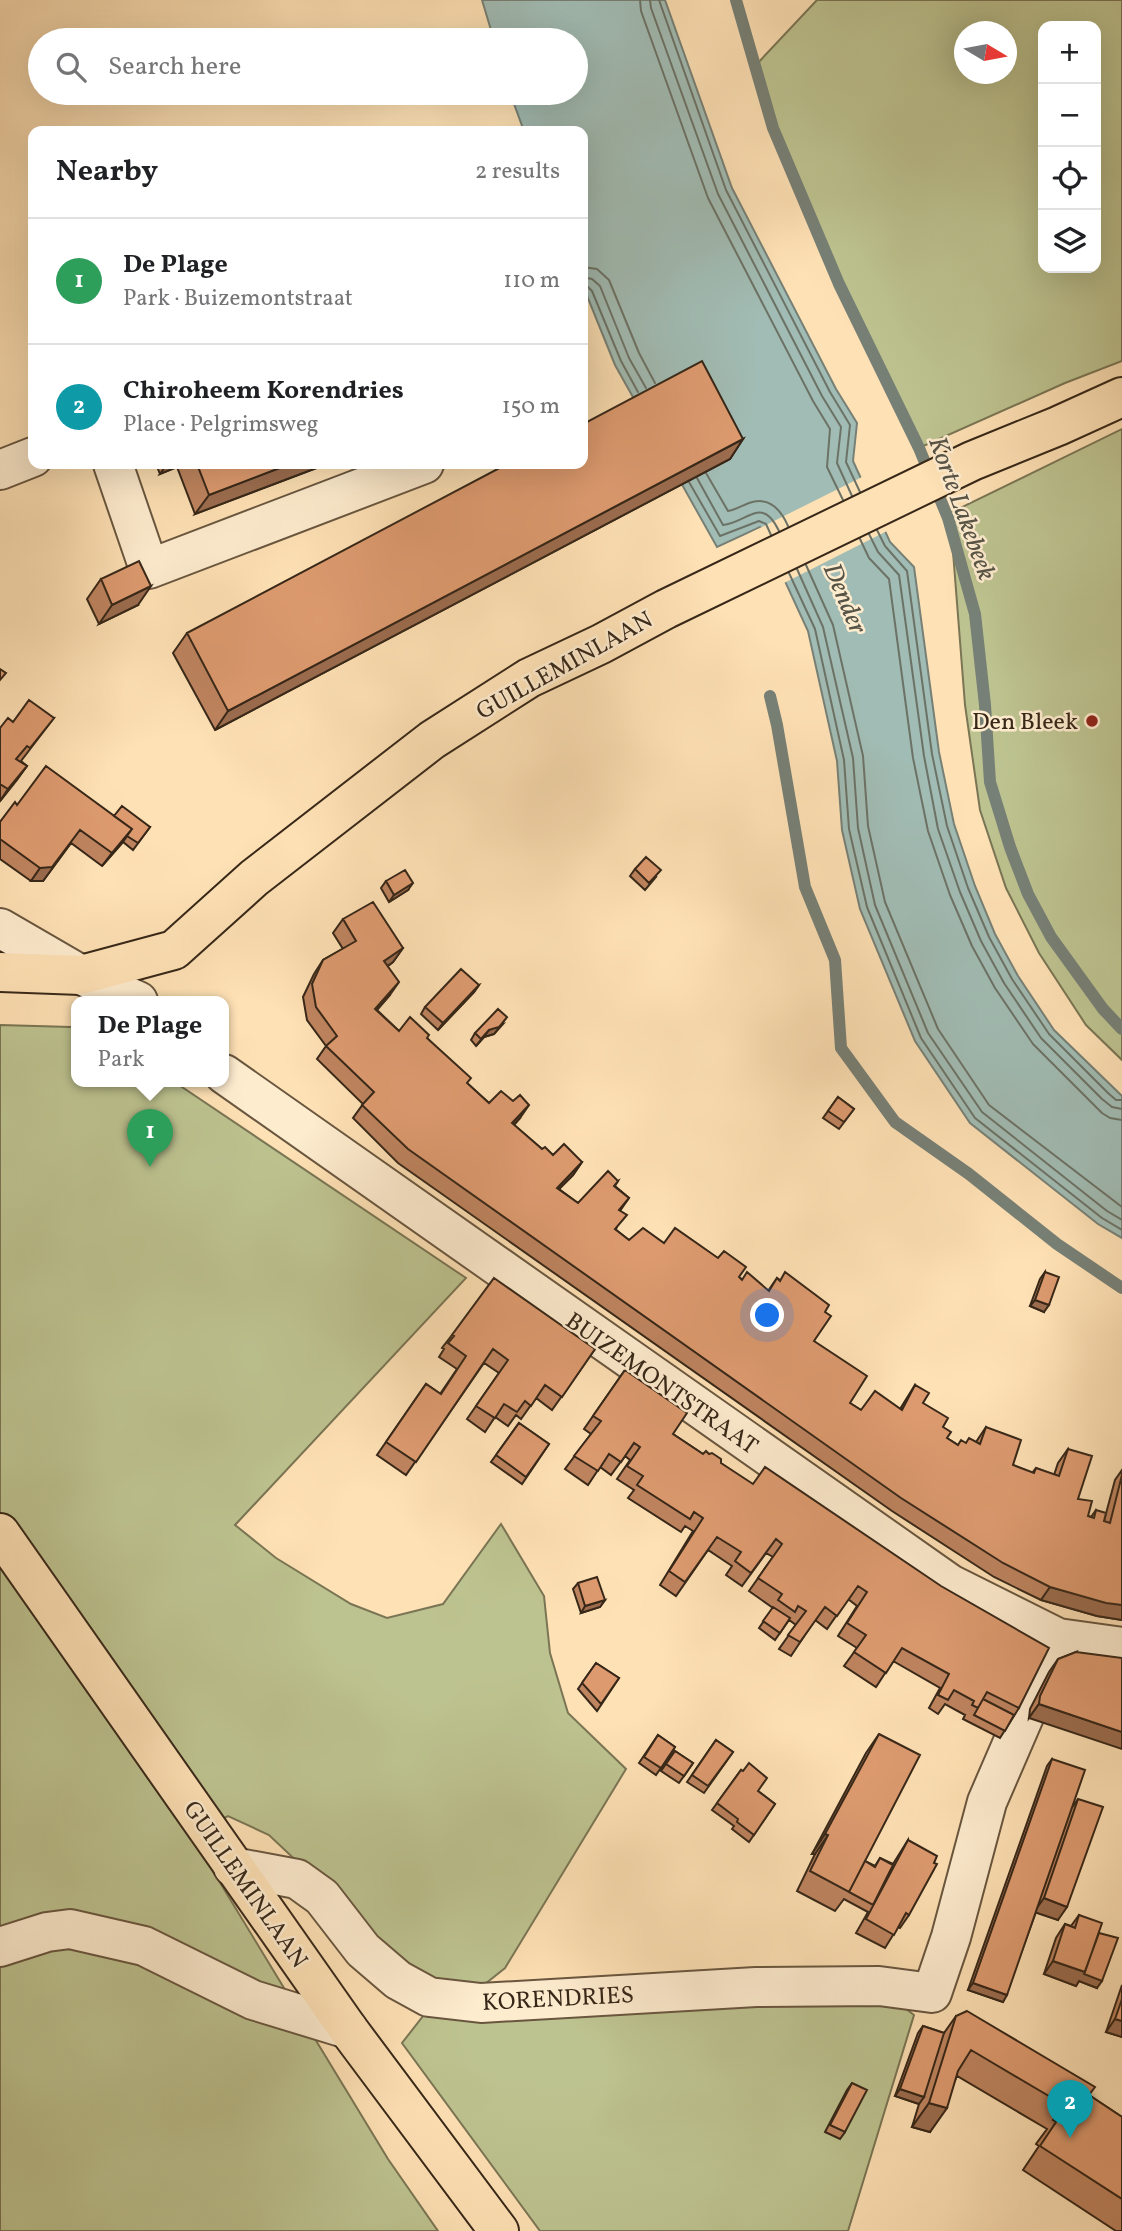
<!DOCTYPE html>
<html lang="en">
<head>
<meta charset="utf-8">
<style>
  body { margin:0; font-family:Vollkorn,serif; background:#f6f6f6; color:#202124 }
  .controls { position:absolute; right:21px; top:21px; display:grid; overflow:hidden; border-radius:14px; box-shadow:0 7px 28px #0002 }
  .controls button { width:63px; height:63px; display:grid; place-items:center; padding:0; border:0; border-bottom:2px solid #e0e0e0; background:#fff; color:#202124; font:35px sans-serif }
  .compass { position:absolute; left:954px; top:21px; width:63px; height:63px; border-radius:50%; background:#fff; box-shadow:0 7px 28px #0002; rotate:100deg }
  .you { position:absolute; left:768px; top:1316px; width:24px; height:24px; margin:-18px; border:5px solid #fff; border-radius:50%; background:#1a73e8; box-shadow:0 0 0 10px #1a73e833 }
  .badge { display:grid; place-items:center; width:46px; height:46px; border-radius:50%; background:#8f2418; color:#fff; font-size:23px; font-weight:700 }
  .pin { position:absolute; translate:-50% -58px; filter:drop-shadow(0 2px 4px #0008) }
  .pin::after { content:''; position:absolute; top:37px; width:24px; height:21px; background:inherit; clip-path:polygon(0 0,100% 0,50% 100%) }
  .popup { position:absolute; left:71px; top:996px; width:158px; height:91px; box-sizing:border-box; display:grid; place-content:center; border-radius:14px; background:#fff; filter:drop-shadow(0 2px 5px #0005); font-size:23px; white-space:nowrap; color:#757577 }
  .popup b { font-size:26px; color:#202124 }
  .popup::after { content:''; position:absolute; left:50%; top:100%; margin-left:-14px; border:14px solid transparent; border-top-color:#fff }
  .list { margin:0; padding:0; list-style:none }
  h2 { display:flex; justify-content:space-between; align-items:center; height:91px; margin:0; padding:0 28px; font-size:30px }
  h2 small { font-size:23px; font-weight:400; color:#757577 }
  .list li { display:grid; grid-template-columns:46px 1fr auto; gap:21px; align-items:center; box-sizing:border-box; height:126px; padding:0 28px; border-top:2px solid #e0e0e0 }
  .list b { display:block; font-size:26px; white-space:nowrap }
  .list p { margin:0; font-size:23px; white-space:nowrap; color:#757577 }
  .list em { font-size:23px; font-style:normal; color:#757577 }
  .icon { flex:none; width:38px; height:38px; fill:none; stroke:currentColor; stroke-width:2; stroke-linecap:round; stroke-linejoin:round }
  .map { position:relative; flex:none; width:1122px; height:2231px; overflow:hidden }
  .search { position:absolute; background:#fff; box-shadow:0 7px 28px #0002; left:28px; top:28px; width:560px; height:77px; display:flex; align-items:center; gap:18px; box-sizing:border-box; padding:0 24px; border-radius:38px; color:#757577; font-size:26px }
  .panel { position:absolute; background:#fff; box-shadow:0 7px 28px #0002; left:28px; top:126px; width:560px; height:343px; border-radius:14px }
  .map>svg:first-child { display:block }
  .green { fill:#bdc390; stroke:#7a7554; stroke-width:2; fill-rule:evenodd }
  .water { fill:#a1bcb4; stroke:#778076; stroke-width:2 }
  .pier { fill:#fee1b5 }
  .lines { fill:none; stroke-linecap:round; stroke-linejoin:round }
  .shore { stroke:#6c7266; stroke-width:2 }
  .stream { stroke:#778076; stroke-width:12 }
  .minor-casing { stroke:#69563f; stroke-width:42 }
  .major-casing { stroke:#372718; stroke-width:42 }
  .minor { stroke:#feeccf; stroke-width:38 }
  .major { stroke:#fee1b5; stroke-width:38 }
  .wall { fill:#be845f; stroke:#372718; stroke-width:2 }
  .shaded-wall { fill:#9b6c4e; stroke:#372718; stroke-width:2 }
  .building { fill:#dd9a6f; stroke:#372718; stroke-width:2 }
  .poi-dot { fill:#8f2418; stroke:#feeccf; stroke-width:2.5 }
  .labels { text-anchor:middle; stroke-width:5; stroke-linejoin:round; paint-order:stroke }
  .street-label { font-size:24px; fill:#372718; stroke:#feeccf }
  .poi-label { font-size:24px; fill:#372718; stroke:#feeccf; text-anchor:end }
  .water-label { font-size:26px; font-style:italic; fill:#575447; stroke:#feeccf }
</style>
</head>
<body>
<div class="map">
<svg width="1122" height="2231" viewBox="0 0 1122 2231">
  <rect width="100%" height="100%" fill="#fee1b5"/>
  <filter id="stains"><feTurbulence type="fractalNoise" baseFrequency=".00286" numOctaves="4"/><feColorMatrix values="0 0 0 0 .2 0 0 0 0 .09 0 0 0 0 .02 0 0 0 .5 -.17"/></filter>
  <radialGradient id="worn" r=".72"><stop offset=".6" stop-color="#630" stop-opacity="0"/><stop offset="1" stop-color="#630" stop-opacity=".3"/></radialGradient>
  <!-- green -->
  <path class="green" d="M817,0H1122V361L1065,383L919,448L839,284L773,128L755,66ZM1043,26H1096V268H1043ZM964,32H1006V74H964Z
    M1122,429V1060L1086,1025L1039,953L1006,888L980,810L965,705L952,539L948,514Z
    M0,1025L71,1027L76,1029V1081H173L466,1278L235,1525L276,1558L351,1604L387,1618L443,1604L501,1524L544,1596L550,1653L568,1713L626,1769L505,1968L480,1988L437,1986L400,1968L323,1886L269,1835L228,1816L191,1835L388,2159L438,2231H0Z
    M882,2000L905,2008L914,2015L848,2231H540L402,2043L427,2011Z"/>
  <!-- water -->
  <path class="water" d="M482,0H665L732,188L836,389L857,423L853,461L890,542L914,567L939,752L954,824L975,886L995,934L1018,976L1054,1030L1122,1096V1238L1098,1224L970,1123L915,1041L860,909L842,830L837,761L808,631L760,527L717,547L615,365L583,286V131H524L510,93H576V40H494Z"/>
  <!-- pier -->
  <path class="pier" d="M864,476L889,530L782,584L758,532L716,550Z"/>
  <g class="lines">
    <!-- shore -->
    <path class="shore" d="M640,0L641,11L708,198L813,401L830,429L827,467L843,500
      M650,0L651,8L718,194L822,396L841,427L837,463L852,496
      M659,0L726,190L830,392L850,425L846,462L860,492
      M583,267L597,269L609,280L639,353L655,383
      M583,277L592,279L600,286L629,358L646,388
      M583,286L588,287L592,291L621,361L638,392
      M706,473L728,511C735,510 741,506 749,503C769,496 781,510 788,526
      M697,478L723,525C748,522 762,495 779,531
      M689,482L720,536L759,521L766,524L771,535
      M877,530L885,546L907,571L932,754L947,826L968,888L989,937L1012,979L1049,1034L1108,1093L1116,1100H1122
      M869,534L878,552L899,575L924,756L938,829L960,892L981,941L1004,983L1041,1038L1102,1099L1112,1107L1122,1109
      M860,539L869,558L889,579L913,758L928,831L950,895L972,946L995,988L1033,1044L1102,1113L1110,1118L1122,1120
      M806,565L833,625L863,756L868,826L885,902L938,1029L989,1105L1122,1207
      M797,569L823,627L853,758L858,828L875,905L928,1033L982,1112L1107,1211L1122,1220
      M789,573L815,629L844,760L849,829L867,907L921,1038L975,1118L1102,1218L1122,1230"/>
    <!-- stream -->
    <path class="stream" d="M736,0L773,128L839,284L919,448L948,518L975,614L985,705L990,782L1010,847L1028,894L1051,937L1103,1009L1122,1029
      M770,696L777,725L805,887L835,960L841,1048L895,1122L969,1174L1057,1244L1122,1288"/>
    <!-- minor casing -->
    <g class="minor-casing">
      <path id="minor" d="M113,464L149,569L424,464
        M0,470L33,457
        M0,928L81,975L138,1001
        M224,1074L950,1584L1058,1638L1122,1647
        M233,1867L297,1879L322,1897L363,1950L398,1980L429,1997L481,2003L756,1987L879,1986L932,1993L951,1937L987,1802L1058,1638
        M0,1947L47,1932L70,1929L144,1946L253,2000L348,2029"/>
    </g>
    <!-- major casing -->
    <g class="major-casing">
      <path id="major" d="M0,972L81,975L174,950L254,878L432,740L529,678L601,644L666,609L972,461L1058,426L1122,397
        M0,1533L348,2029L499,2231"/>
    </g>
    <!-- minor -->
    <use href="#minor" class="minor"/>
    <!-- major -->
    <use href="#major" class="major"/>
  </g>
  <!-- wall -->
  <path class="wall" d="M743,439L730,459L215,730L173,653L187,633Z
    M156,464H327L195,514L177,467L160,474Z
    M101,579L138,605L99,624L87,599Z
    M54,718L21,761L27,766L0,801V728L13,722Z
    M17,805L114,816L150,827L133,850L123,842L102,866L71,843L43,881H31L0,859V822Z
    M635,869L656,877L645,890L630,876Z
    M386,881L408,890L389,902L381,888Z
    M343,919L403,948L393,962L388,966L390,995L377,1010L399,1031L427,1038L467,1083L489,1103L520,1118L514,1125L542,1149L553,1155L582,1162L573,1175L559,1189L578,1203L618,1181L615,1186L629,1198L620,1211L616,1230L629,1240L664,1243L768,1291L777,1278L825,1312L814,1341L850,1403L861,1410L900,1409L915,1385L923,1403L943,1427L947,1438L958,1445L976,1442L986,1427L1013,1465L1032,1473L1036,1468L1054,1475L1058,1463L1068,1449L1078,1499L1088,1516L1091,1517L1096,1510L1104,1521L1115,1480L1122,1470V1620L1097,1616L1041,1600L994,1577L892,1511L398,1163L353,1118L363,1104L317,1059L326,1046L307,1020L303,997L314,974L323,960L343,949L333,933Z
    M479,985L474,992L438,1030L421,1014L425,1007Z
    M503,1024L494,1034L484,1037L476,1046L471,1040L475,1033Z
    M838,1097L854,1109L839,1129L823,1118Z
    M1045,1272L1044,1312L1030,1306L1040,1279Z
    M452,1335L595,1349L552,1410L536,1398L521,1419L516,1415L508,1426L495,1417L485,1432L467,1419L499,1373L484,1363L406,1475L377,1455L426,1384L440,1394L457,1369L439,1357L444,1349L442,1348Z
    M625,1370L673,1434L703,1454L721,1463L1019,1708L1000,1738L963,1719L965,1715L945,1704L938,1714L929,1708L940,1688L893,1661L876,1687L844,1666L857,1648L838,1636L857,1606L848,1599L827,1629L815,1620L791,1656L779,1649L796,1625L789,1620L775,1640L759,1628L773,1608L749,1591L773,1557L766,1553L742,1586L726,1575L732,1566L708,1550L676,1596L660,1585L693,1531L685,1526L681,1532L628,1498L634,1490L617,1479L630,1460L625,1456L611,1475L600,1467L588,1485L565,1469L591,1434L584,1429Z
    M519,1423L549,1444L522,1484L491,1462Z
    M578,1583L605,1600L600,1607L581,1613L573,1589Z
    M1076,1652L1029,1718L1030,1709L1049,1672L1058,1659Z
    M596,1663L619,1678L597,1711L578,1689Z
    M879,1734L865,1861L875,1866L880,1858L893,1864L908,1840L909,1915L900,1928L898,1927L885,1948L856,1933L868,1912L844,1899L835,1911L797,1891L815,1854H812L866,1753Z
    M658,1735L675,1747L656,1775L639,1763Z
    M716,1740L733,1752L704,1793L687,1782Z
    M675,1751L693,1763L679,1783L661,1771Z
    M1052,1759L1073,1806L1078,1799L1058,1920L1036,1912L1003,2002L968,1990L1047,1766Z
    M741,1770L758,1791L775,1804L749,1842L732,1829L734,1826L712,1810Z
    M1079,1915L1099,1933L1097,1988L1079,1981L1076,1986L1044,1974L1056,1938L1065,1924L1071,1926Z
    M1122,1985V2037L1106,2032Z
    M956,2016L1089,2095L1122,2117V2231H1116L1023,2170L1039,2146L1036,2144L1047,2129L957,2076L930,2132L912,2127L919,2104L895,2096L918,2033L923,2026L944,2033Z
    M852,2083L845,2132L840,2139L825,2132L847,2090Z"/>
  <!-- shaded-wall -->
  <path class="shaded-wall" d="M743,439L730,459L215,730L228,711Z
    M167,464H180L177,467L160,474Z
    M290,464H327L195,514L209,495Z
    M151,586L138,605L99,624L112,605Z
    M27,766L17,780L0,801L8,789Z
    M132,829L123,842L102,866L112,853Z
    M71,843L43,881H31L40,868Z
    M413,883L408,890L389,902L394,895Z
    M403,948L393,962L375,975L384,961Z
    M399,982L390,995L366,1022L375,1009Z
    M479,985L474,992L438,1030L443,1023Z
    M507,1017L494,1034L484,1037L476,1046L489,1030Z
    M529,1105L520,1118L502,1137L512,1123Z
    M582,1162L573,1175L547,1201L557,1188Z
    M1035,1300L1049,1305L1044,1312L1030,1306Z
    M1050,1587L1122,1605V1620L1097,1616L1041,1600Z
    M605,1600L600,1607L581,1613L585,1606Z
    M1039,1704L1122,1732V1749L1029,1718Z
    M825,1834L828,1835L815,1854H812Z
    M1044,1898L1067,1907L1058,1920L1034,1912Z
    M1053,1961L1085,1972L1102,1981L1097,1988L1079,1981L1076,1986L1044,1974Z
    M973,1983L1007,1995L1003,2002L968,1990Z
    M1115,2019L1122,2021V2037L1106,2032Z
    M900,2089L924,2097L919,2104L895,2096Z
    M929,2103L947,2108L930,2132L912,2127Z"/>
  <!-- building -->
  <path class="building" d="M583,341L586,349L583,351Z
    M702,361L743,439L228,711L187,633L507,464H583V424Z
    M197,464H290L209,495Z
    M139,561L151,586L112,605L101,579Z
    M0,669L6,673L0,680Z
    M29,700L54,718L30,748L27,746L16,759L27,766L8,789L0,784V728L8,718L13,722Z
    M46,766L132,829L112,853L80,830L52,867L40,868L0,839V822L15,802L17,805Z
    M122,806L150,827L138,843L127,836L132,829L114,816Z
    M646,857L661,870L649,883L635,869Z
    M405,870L413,883L394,895L386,881Z
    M373,902L403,948L384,961L399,982L375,1009L399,1031L410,1017L429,1035L427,1038L471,1078L467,1083L489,1103L501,1091L513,1101L520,1095L529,1105L512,1123L542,1149L545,1147L553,1155L564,1144L582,1162L557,1188L578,1203L608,1171L618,1181L614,1186L629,1198L619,1210L627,1215L615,1229L629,1240L643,1228L664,1243L675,1228L718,1258L724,1251L746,1267L739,1277L742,1280L747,1272L769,1291L777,1278L780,1281L785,1272L829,1305L825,1312L831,1316L814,1341L867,1376L850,1403L861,1410L875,1391L902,1410L915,1385L929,1393L923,1403L948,1418L943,1427L951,1432L947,1438L958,1445L961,1440L966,1443L969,1438L980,1444L986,1427L1021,1440L1013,1465L1034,1473L1036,1468L1059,1476L1068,1449L1092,1456L1078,1499L1092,1501L1088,1516L1094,1518L1096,1510L1106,1513L1104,1521L1110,1523L1122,1475V1605L1106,1603L1050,1587L1003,1563L901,1498L408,1149L362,1105L374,1092L326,1046L337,1036L316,1007L312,984L323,960L356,941L343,919Z
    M461,969L479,985L443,1023L425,1007Z
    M498,1009L507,1017L499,1027L489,1030L481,1039L475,1033Z
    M838,1097L854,1109L844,1122L828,1111Z
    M1045,1272L1059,1277L1049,1305L1035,1300Z
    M494,1278L595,1349L562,1397L545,1385L531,1406L525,1401L517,1412L504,1404L495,1418L476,1406L508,1360L493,1349L416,1462L386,1442L426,1384L441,1394L466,1356L448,1343L454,1336L452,1335Z
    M625,1370L687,1413L673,1434L703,1454L706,1451L709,1454L712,1453L721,1459V1463L753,1484L765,1467L941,1586L1049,1648L1019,1708L987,1692L978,1708L972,1705L974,1701L954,1690L948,1700L938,1695L949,1674L902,1648L886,1673L854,1652L866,1635L847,1623L867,1592L858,1586L837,1616L825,1607L800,1642L788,1635L806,1611L798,1606L795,1612L778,1600L782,1594L758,1578L782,1544L776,1539L751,1573L735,1561L741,1552L717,1537L685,1582L669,1571L703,1518L694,1512L690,1519L637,1485L643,1476L627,1466L640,1447L634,1443L621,1462L609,1454L598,1471L574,1456L601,1421L593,1416Z
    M519,1423L549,1444L526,1477L496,1455Z
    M597,1577L605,1600L585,1606L578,1583Z
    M773,1607L790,1618L780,1633L763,1621Z
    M1076,1652L1122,1658V1732L1039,1704L1040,1696L1058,1659Z
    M596,1663L619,1678L601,1704L582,1683Z
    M983,1699L1014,1715L1005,1731L974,1715Z
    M879,1734L920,1755L849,1892L810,1871L828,1835L825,1834Z
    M658,1735L675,1747L661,1768L644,1757Z
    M716,1740L733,1752L708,1786L692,1775Z
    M675,1751L693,1763L684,1776L666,1764Z
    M1052,1759L1085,1770L1007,1995L973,1983Z
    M749,1763L767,1778L758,1791L775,1804L754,1835L737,1822L738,1819L717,1803L741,1770L743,1771Z
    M1078,1799L1103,1807L1067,1907L1044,1898Z
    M908,1840L937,1856L934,1863L937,1864L909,1915L906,1913L894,1935L866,1919Z
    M880,1858L893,1865L873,1905L849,1892L865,1861L875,1867Z
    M1079,1915L1102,1923L1085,1972L1053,1961L1065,1924L1075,1928Z
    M1099,1933L1118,1938L1102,1981L1084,1974Z
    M1122,1999V2021L1115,2019Z
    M967,2011L1095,2087L1089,2095L1122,2117V2199L1040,2146L1056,2122L1053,2120L1064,2105L971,2050L958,2071L947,2108L929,2103L956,2016Z
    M923,2026L944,2033L924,2097L900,2089Z
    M852,2083L867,2090L845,2132L830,2125Z"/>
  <!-- markers -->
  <circle class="poi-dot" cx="1092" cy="721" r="7"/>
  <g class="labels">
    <!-- street labels -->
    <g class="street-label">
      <text transform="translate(564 665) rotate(-29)" y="8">GUILLEMINLAAN</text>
      <text transform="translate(662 1383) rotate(35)" y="8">BUIZEMONTSTRAAT</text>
      <text transform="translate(246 1884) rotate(55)" y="8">GUILLEMINLAAN</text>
      <text transform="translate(558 1998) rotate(-3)" y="8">KORENDRIES</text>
    </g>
    <!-- poi labels -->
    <g class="poi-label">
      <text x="1078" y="729">Den Bleek</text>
    </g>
    <!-- water labels -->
    <g class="water-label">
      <text transform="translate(963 508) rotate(70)" y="9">Korte Lakebeek</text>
      <text transform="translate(846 598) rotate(67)" y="9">Dender</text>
    </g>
  </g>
  <rect width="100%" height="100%" filter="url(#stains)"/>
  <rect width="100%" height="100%" fill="url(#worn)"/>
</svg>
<div class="controls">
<button>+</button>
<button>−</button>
<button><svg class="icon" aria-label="locate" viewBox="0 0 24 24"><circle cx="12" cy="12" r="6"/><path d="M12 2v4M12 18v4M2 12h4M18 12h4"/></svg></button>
<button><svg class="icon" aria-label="layers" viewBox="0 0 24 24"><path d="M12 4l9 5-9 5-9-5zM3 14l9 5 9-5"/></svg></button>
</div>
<svg class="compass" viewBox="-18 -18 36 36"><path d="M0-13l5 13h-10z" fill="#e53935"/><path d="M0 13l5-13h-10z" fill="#757577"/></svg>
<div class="you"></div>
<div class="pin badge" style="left:150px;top:1167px;background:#2e9e5b">1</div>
<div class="popup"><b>De Plage</b>Park</div>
<div class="pin badge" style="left:1070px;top:2138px;background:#0f9aa8">2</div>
<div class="search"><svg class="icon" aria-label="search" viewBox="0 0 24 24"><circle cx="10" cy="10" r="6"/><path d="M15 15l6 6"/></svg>Search here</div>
<section class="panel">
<h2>Nearby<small>2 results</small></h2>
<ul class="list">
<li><span class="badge" style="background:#2e9e5b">1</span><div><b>De Plage</b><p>Park · Buizemontstraat</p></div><em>110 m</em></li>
<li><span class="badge" style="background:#0f9aa8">2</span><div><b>Chiroheem Korendries</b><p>Place · Pelgrimsweg</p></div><em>150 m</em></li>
</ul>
</section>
</div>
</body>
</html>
